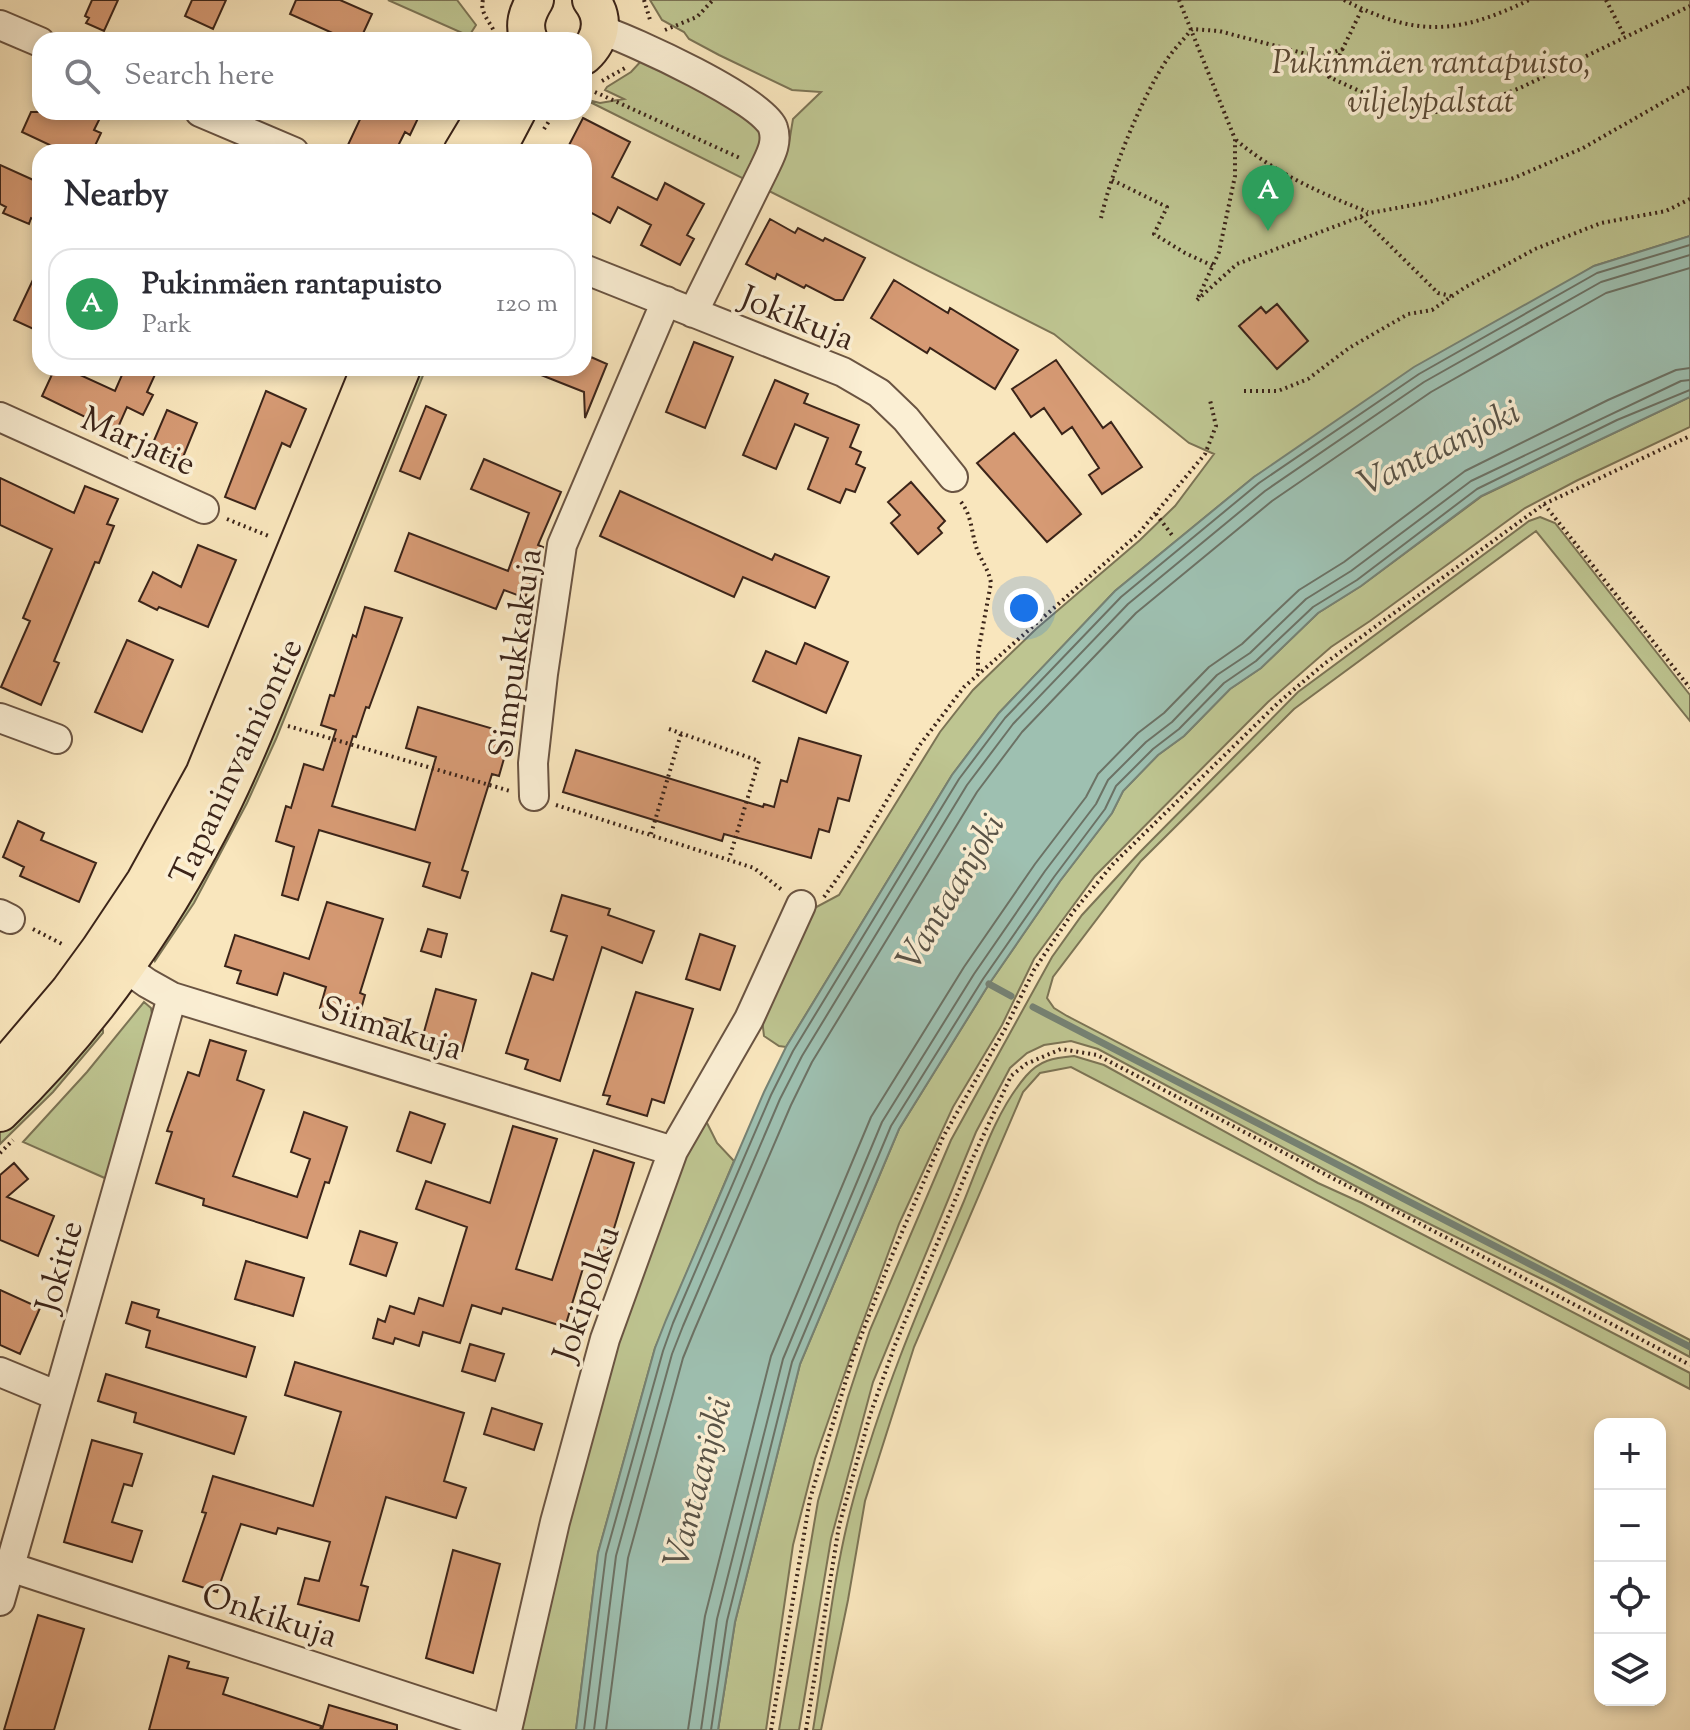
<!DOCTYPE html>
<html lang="en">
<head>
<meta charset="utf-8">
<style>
  body { margin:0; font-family:"Sorts Mill Goudy",serif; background:#f2f2f3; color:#2b2b33 }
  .controls { position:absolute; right:24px; bottom:24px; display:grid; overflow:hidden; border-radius:16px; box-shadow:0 4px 12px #0003 }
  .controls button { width:72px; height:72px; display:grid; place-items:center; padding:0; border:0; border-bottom:2px solid #e1e1e2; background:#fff; color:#2b2b33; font:40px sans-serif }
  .you { position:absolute; left:1024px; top:608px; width:28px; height:28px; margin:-20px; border:6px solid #fff; border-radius:50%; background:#1a73e8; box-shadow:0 0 0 12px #1a73e833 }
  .badge { display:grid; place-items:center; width:52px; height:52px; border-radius:50%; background:#2563eb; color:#fff; font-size:26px; font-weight:700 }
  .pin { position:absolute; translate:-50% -66px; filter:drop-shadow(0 2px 4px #0008) }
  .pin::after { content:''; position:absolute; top:42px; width:28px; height:24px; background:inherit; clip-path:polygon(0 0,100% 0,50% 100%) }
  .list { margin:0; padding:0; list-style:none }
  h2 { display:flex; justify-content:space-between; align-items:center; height:104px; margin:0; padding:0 32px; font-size:34px }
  h2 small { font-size:26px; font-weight:400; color:#7c7c81 }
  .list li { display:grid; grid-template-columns:52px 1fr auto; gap:24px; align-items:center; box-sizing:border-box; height:112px; margin:0 16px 16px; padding:0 16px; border:2px solid #e1e1e2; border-radius:24px }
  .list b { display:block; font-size:30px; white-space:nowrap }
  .list p { margin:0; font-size:26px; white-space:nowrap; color:#7c7c81 }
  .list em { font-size:26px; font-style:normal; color:#7c7c81 }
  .icon { flex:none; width:44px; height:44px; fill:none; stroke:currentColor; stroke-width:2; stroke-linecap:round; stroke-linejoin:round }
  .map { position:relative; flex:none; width:1690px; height:1730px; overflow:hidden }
  .search { position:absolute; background:#fff; box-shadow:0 4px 12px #0003; left:32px; top:32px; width:560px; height:88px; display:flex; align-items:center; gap:20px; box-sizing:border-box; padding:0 28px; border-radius:24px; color:#7c7c81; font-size:30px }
  .panel { position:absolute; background:#fff; box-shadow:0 4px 12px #0003; left:32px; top:144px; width:560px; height:232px; border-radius:24px }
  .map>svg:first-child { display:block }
  .green { fill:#bec591; stroke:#7c7455; stroke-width:2 }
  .water { fill:#9ec0b1; stroke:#768274; stroke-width:2 }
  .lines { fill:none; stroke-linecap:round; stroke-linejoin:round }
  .shore { stroke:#6c7265; stroke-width:2 }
  .stream { stroke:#768274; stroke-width:7 }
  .building { fill:#d69a74; stroke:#3b2419; stroke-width:2 }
  .minor-casing { stroke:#6a5442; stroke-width:32 }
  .major-casing { stroke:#3b2419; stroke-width:40 }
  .path { stroke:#3b2419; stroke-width:4; stroke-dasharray:2 4; stroke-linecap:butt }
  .minor { stroke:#fbefd4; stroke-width:28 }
  .major { stroke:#f9e6bd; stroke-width:36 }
  .labels { text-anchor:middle; stroke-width:7; stroke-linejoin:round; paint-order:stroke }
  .park-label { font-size:34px; font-style:italic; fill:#5c4c37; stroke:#fbefd4 }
  .street-label { font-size:34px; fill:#3b2419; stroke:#fbefd4 }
  .water-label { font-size:36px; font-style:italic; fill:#595347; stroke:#fbefd4 }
</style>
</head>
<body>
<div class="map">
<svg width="1690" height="1730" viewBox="0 0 1690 1730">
  <rect width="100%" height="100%" fill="#f9e6bd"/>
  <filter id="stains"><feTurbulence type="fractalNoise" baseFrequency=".0025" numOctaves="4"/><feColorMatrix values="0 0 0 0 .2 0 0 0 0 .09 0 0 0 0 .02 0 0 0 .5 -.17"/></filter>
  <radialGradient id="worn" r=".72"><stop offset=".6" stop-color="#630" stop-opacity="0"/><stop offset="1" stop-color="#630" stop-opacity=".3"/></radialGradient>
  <!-- green -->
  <path class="green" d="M388,0H457L476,25L469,36Z
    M650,0H1690V236L1594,266L1254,477L1115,591L999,713L952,775L786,1047L779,1046L764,1036L762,1019L807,912L839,895L940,732L973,690L1036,629L1140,540L1175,506L1214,454L1189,443L1054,334L769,191L789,143L793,119L821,92L792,90L719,55L689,39L684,32L662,20Z
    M643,59L754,118L764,138L746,180L584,99L600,103L624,99L605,90L607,87L631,72Z
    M411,368H426L276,739L247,803L194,903L155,961L153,954Z
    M1690,397V427L1576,481L1525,508L1370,621L1331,647L1268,702L1095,876L1034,959L1002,1025L953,1107L899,1224L856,1341L815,1459L793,1545L766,1730H718L735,1622L800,1364L899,1129L989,984L1060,881L1112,813L1123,791L1158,755L1184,736L1230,689L1261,668L1318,613L1361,586L1482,496Z
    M1540,517L1555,523L1690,695V721L1536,531L1294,709L1141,861L1053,977L1047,998L1054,1008L1067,1016L1690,1340V1357L1554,1285L1393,1206L1098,1049L1071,1041L1044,1045L1027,1053L1010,1068L976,1132L873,1382L831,1539L799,1730H779L818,1501L848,1397L870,1330L951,1140L1052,957L1082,915L1140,852L1298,692L1529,521Z
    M144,1002L151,1008L153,1020L107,1179L23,1142L87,1072Z
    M94,1024L103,1030V1033L53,1092L0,1144V1126Z
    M1074,1056L1104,1065L1318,1183L1362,1203L1690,1373V1389L1071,1067L1040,1073L1023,1092L914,1347L865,1501L848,1600L821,1730H813C826,1652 833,1573 854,1497C881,1395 923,1298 964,1201C981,1159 996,1111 1026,1076C1040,1060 1053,1058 1074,1056Z
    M705,1119L717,1143L734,1161L655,1348L598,1553L576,1730H517L610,1355L690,1135Z"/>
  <!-- water -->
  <path class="water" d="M1690,236V397L1481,496L1361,586L1318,613L1261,668L1230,689L1184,736L1158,755L1123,791L1112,813L1060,881L989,984L899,1129L800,1364L735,1622L718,1730H576L598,1553L655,1348L666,1320L764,1092L786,1047L952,775L999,713L1115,591L1254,477L1414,367L1594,266Z"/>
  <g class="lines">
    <!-- shore -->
    <path class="shore" d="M584,1730L606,1554L663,1351L673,1323L771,1095L793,1051L959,779L1005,718L1121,597L1259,483L1419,374L1597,273L1690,245
      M594,1730L616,1556L672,1354L683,1326L780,1099L802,1056L967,785L1013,724L1128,604L1265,491L1424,382L1601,282L1690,255
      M606,1730L628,1558L683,1358L694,1331L791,1105L812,1062L977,792L1022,732L1136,613L1272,501L1431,392L1606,293L1690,268
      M688,1730L705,1616L771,1356L871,1117L964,967L1035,864L1086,797L1098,774L1138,733L1164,713L1209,667L1242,644L1299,590L1344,562L1465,471L1608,400L1676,370L1690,368
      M701,1730L717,1619L783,1359L882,1122L974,974L1045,871L1096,804L1108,780L1146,742L1172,722L1217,675L1250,653L1306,599L1351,571L1471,481L1681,381L1690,380
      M711,1730L727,1621L792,1362L891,1126L983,979L1054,877L1105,809L1116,786L1153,749L1179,729L1224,683L1256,661L1313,607L1357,580L1477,489L1617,420L1690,390"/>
    <!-- stream -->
    <path class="stream" d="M989,984L1011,996
      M1033,1007L1690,1347"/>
  </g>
  <!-- building -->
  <path class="building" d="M92,0H118L104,31L86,23L89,18L85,16Z
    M192,0H226L213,29L185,16Z
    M296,0H340L372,14L360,40H348L290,14Z
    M31,112H87L100,118L94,130L101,133L92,152H49L52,146L22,132Z
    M361,112H421L410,135L405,132L395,152H358L347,147L363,113Z
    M583,118L630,142L612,177L657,200L665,183L704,204L687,235L694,239L680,265L641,245L651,225L618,207L610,223L584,209V152L567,149Z
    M0,165L40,183V222L31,218L29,224L3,213L6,207L0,204Z
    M770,219L795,233L798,228L823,241L825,238L865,258L843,300H835L806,285L804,288L777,274L775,279L746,264Z
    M40,265V332L14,320Z
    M894,280L948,313L950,308L1018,350L995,389L930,348L927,353L871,318Z
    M1277,304L1308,341L1277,369L1239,326L1261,307L1266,313Z
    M694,342L733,357L705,428L666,412Z
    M584,354L607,364L585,418L584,392L526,369L584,368Z
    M1056,360L1103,428L1111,422L1142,467L1102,494L1089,475L1099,468L1072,427L1062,434L1044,408L1031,417L1012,389Z
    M55,368H65L115,391L125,368H158L147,392L153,395L143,415L127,407L116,432L42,396Z
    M775,380L808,394L804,403L859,425L850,447L861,452L856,464L865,468L855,492L846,489L840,503L808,489L828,438L795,424L776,469L743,455Z
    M266,391L306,409L290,447L282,443L255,509L225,497Z
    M426,406L446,415L420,479L400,471Z
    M167,410L197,423L181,462L150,450Z
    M1014,433L1081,514L1047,542L977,463Z
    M484,459L561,492L538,545L543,547L525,598L504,590L496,609L395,571L409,533L508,571L529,513L471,489Z
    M0,478L74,513L85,486L118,499L107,524L114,526L99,563L95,562L54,661L59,663L41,705L1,687L30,621L23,618L52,549L0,525Z
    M911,482L945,521L938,528L942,533L918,554L891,523L900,515L888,502Z
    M620,491L772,560L775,554L829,577L815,608L743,577L734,597L600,536Z
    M198,545L236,560L208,627L159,607L157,610L139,601L153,572L181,587Z
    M365,607L402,618L369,708L366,707L356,737L353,736L332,806L415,830L436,757L406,748L418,707L511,734L499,776L492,774L462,870L468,872L460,898L423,886L430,863L319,830L298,900L282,895L294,847L276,841L286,806L291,808L304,764L323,770L336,730L321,725L330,695L334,696L353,635L356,637Z
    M127,640L173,660L142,732L95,712Z
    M805,643L848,662L826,713L753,681L766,651L796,664Z
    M799,738L861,756L849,801L838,798L829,832L819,829L811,858L724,834L722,841L563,792L576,750L763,807L764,804L774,807L781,780L787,782Z
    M18,821L44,833L41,840L96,863L79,902L20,876L24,867L3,857Z
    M562,895L610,909L608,915L654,931L642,963L602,947L560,1081L525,1069L528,1060L506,1053L532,973L553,980L567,936L551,931Z
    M327,902L383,919L360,993L365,995L358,1020L320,1008L326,987L284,973L277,995L237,983L241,971L225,966L235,935L309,959Z
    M428,929L447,934L441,957L421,951Z
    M700,934L735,946L720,990L686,979Z
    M436,989L476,1000L462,1051L422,1039Z
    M636,992L693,1009L664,1103L652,1099L647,1116L607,1104L610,1096L603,1095Z
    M384,1018L402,1024L397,1042L378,1036Z
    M210,1040L246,1051L237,1080L264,1090L233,1176L297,1197L310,1159L291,1152L304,1112L347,1127L329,1183L325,1182L307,1238L203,1205L204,1199L156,1183L172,1132L167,1131L188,1072L199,1076Z
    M410,1112L445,1124L431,1163L397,1151Z
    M513,1126L557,1139L516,1269L552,1280L594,1150L634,1163L604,1261L587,1255L565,1327L503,1308L501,1314L472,1305L460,1343L423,1332L419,1346L395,1338L393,1344L373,1338L378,1319L385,1322L390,1306L414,1314L419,1298L443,1306L467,1227L416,1209L426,1181L490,1203Z
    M14,1163L28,1179L7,1197L54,1216L38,1256L0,1240V1175Z
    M360,1231L397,1243L386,1276L350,1264Z
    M246,1261L304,1278L293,1316L235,1299Z
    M0,1290L40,1308L20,1354L0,1345Z
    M132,1302L159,1310L157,1317L255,1347L246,1377L146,1347L150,1331L126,1323Z
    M470,1344L504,1354L495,1381L462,1371Z
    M295,1362L464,1413L444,1481L466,1488L456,1518L386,1497L361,1585L368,1587L359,1621L298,1604L305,1578L319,1581L330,1542L278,1528L276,1534L241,1524L217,1592L183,1581L206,1513L202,1512L213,1476L313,1506L341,1412L285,1395Z
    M106,1374L246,1417L234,1454L134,1422L136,1413L98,1401Z
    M492,1408L542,1424L534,1450L484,1434Z
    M92,1440L142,1454L132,1486L124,1484L112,1522L142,1531L132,1562L64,1542Z
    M453,1550L500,1564L473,1673L426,1658Z
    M38,1615L84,1629L54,1730H4Z
    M169,1656L189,1662L187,1668L228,1678L223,1694L321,1726L320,1730H149Z
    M329,1705L397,1725V1730H322Z"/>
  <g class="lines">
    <!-- minor casing -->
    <g class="minor-casing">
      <path id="minor" d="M0,25L40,42
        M601,30C630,39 765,101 773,128C778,143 770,156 764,169L693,313
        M200,112L294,152
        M584,269L843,372L879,393L906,419L953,477
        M0,417L204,509
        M0,718L57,739
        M534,796L533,763L543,674L562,545L666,301
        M0,914L10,919
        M109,956L147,983L172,997L673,1151
        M0,1372L58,1396
        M10,1567L507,1730L555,1522L605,1339L673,1151L749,1019L801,905
        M0,1601L172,997"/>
    </g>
    <!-- major casing -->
    <g class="major-casing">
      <path id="major" d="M529,40C523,25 527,13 535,0
        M584,56C601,40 606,19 591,0
        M462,152L486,112
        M496,152L517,112
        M0,1072L69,991L99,950L145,881L204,774L370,368
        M0,1113C84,1032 154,935 208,832C241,770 266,703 293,638C330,548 366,458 402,368"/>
    </g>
    <!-- path -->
    <path class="path" d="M483,0C479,13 491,22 495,34
      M644,0L651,23
      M1179,0L1235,139V176L1219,252L1198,298
      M1344,0C1416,37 1457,35 1529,0
      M1606,0L1625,37
      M665,30L697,17L713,0
      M1343,49L1318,57L1329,77L1390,105L1436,112L1457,110L1474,106L1520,88L1690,6
      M1329,77L1362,9
      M602,81L625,68
      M584,87L742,159
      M544,129L555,112
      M1236,140C1275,173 1320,193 1368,212
      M1112,180L1167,207L1154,234L1185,253L1213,266
      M1361,217L1438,293L1451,296
      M1101,218C1111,173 1142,96 1168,58C1175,48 1184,39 1192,29L1219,31L1318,57
      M1197,300L1237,264L1370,213L1429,202L1514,178L1583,148L1690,87
      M1244,391H1278L1308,379L1349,348L1408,314L1432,310L1464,288L1535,249L1601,223L1666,211L1690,199
      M961,502C973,517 971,535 978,552C983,563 989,571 991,583L978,653V672
      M1544,504L1690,688
      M1156,514L1172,535
      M227,519L271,537
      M288,726L510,791
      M669,729L759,761L729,859
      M556,805L754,868L782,890
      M651,834L681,734
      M824,897L858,849L919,746L964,687L1138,534L1205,454L1216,426L1210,400
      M33,929L64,945
      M0,1153L13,1140
      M771,1730L810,1499L853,1357L893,1253L943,1137L1005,1029L1034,970L1073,912L1113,864L1278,703L1324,664L1544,504L1690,436
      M806,1730L839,1526L870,1415L895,1345L970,1164L1011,1076L1026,1064L1061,1049L1097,1055L1690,1365"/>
    <!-- minor -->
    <use href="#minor" class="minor"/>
    <!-- major -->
    <use href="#major" class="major"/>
  </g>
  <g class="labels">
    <!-- park labels -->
    <g class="park-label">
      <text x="1431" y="73">Pukinmäen rantapuisto,<tspan x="1431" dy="39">viljelypalstat</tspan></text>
    </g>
    <!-- street labels -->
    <g class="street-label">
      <text transform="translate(798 317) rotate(22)" y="12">Jokikuja</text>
      <text transform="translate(139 440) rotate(24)" y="12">Marjatie</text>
      <text transform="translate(514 653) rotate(-82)" y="12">Simpukkakuja</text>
      <text transform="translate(235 761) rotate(-65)" y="12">Tapaninvainiontie</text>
      <text transform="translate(392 1027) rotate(17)" y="12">Siimakuja</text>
      <text transform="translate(58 1266) rotate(-74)" y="12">Jokitie</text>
      <text transform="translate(585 1293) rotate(-71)" y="12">Jokipolku</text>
      <text transform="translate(270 1614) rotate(18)" y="12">Onkikuja</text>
    </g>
    <!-- water labels -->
    <g class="water-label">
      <text transform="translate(1438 446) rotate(-26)" y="13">Vantaanjoki</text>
      <text transform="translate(949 891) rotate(-59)" y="13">Vantaanjoki</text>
      <text transform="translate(696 1482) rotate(-75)" y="13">Vantaanjoki</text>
    </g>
  </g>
  <rect width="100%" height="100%" filter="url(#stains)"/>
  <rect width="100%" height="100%" fill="url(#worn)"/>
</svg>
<div class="controls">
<button>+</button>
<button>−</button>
<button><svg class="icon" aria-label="locate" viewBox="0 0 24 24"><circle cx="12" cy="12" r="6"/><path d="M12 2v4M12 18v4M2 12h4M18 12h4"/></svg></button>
<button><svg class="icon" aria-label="layers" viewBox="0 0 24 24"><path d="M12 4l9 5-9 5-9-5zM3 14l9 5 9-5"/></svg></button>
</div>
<div class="you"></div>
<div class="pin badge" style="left:1268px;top:231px;background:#2e9e5b">A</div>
<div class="search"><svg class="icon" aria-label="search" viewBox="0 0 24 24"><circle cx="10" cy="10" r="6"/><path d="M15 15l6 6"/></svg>Search here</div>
<section class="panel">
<h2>Nearby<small></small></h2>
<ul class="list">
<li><span class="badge" style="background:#2e9e5b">A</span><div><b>Pukinmäen rantapuisto</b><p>Park</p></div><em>120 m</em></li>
</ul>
</section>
</div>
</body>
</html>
